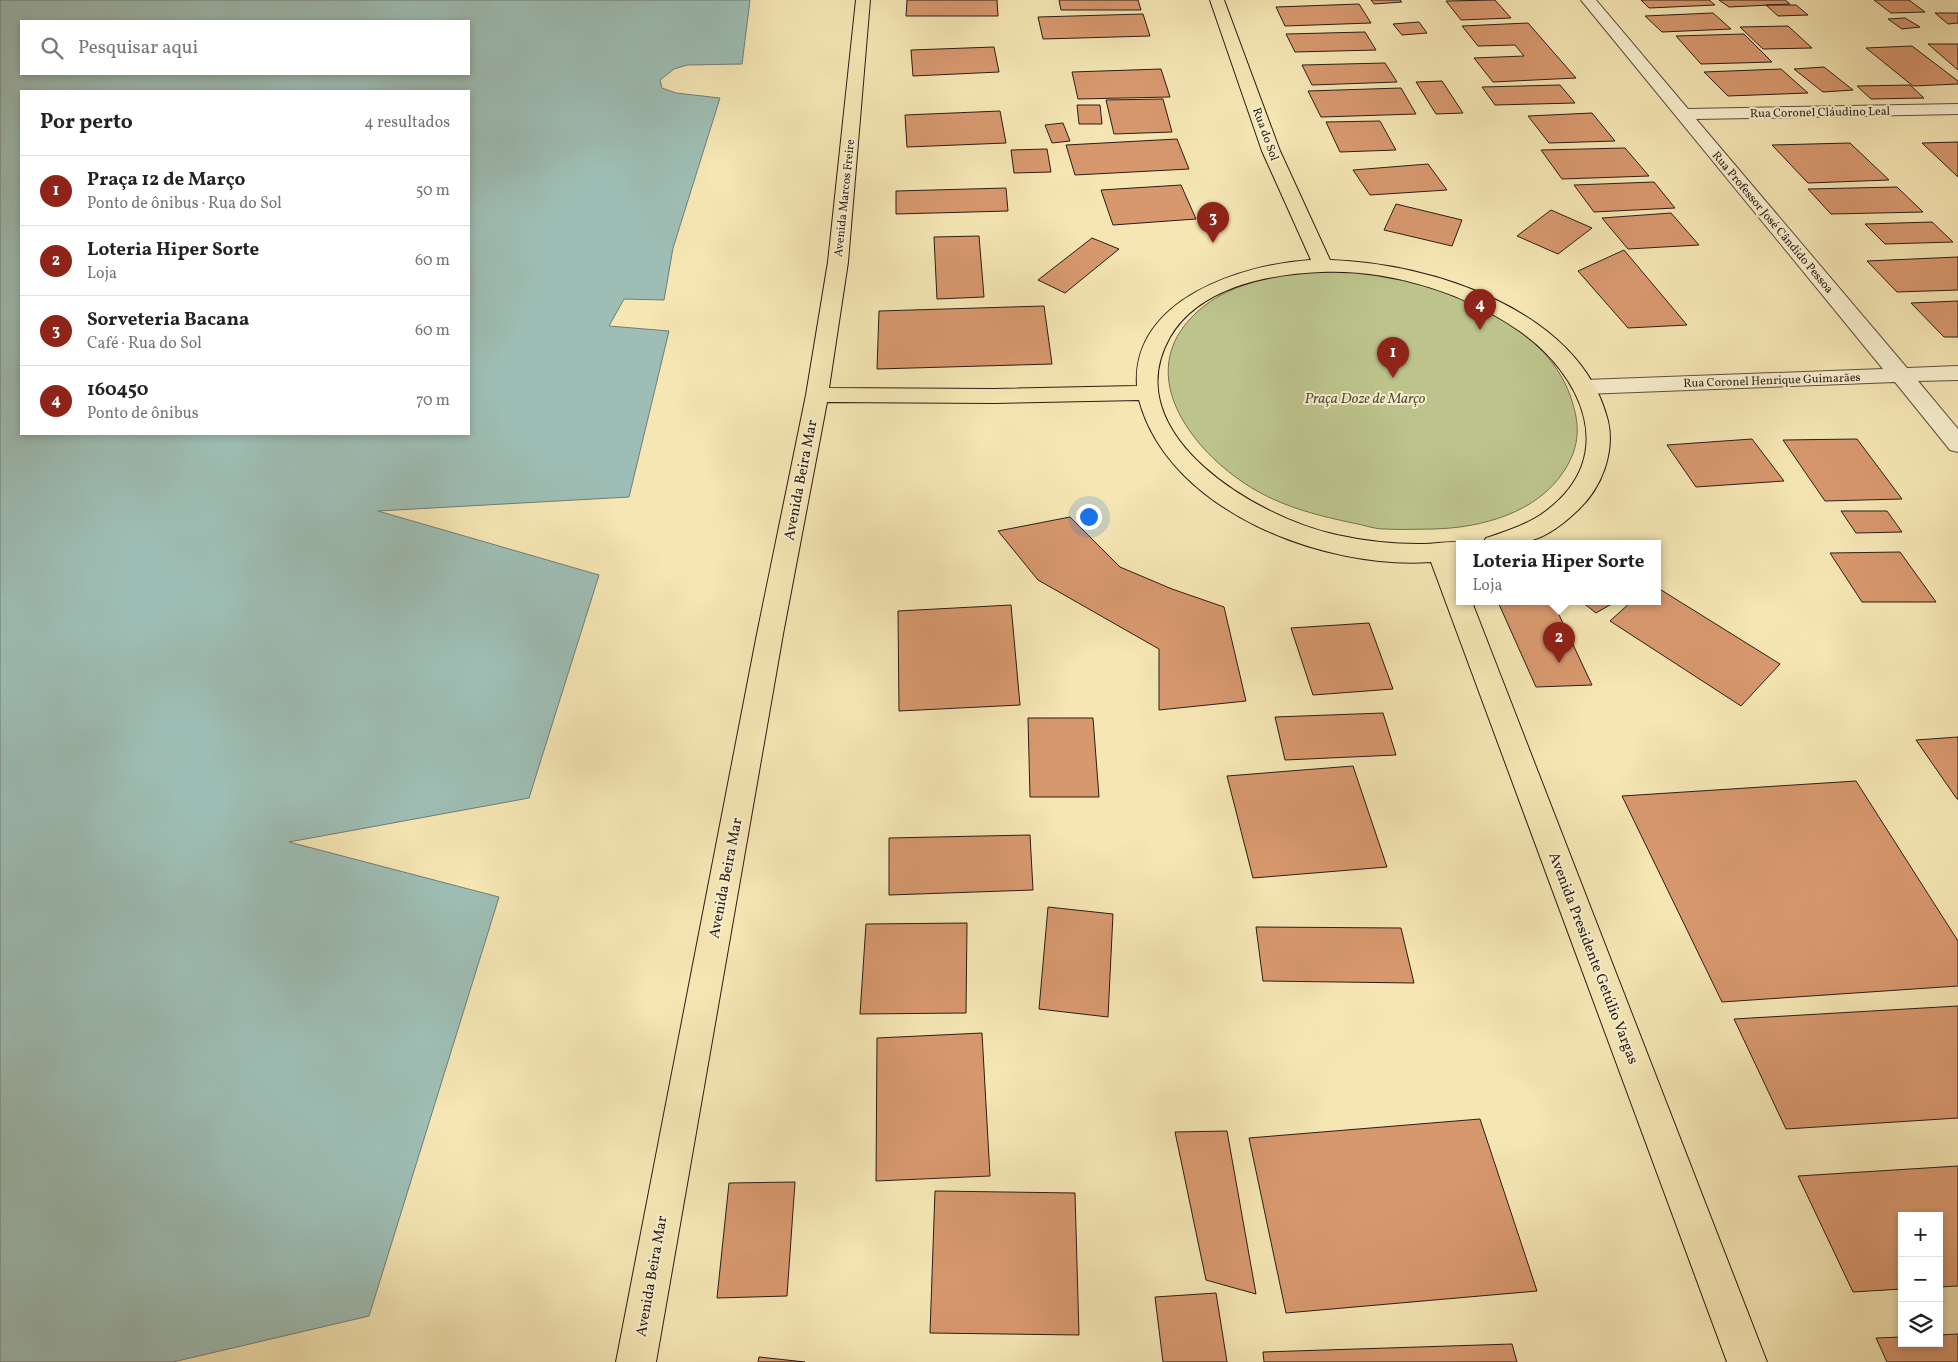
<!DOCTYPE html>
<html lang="pt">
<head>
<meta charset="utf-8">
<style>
  body { margin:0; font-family:Vollkorn,serif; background:#f2f2f2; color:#222 }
  .controls { position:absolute; right:15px; bottom:15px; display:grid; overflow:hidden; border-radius:0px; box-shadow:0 2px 8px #0003 }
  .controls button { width:45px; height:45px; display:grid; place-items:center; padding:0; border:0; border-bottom:1px solid #e0e0e0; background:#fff; color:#222; font:25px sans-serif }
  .you { position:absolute; left:1088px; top:516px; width:18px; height:18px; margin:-12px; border:4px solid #fff; border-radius:50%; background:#1a73e8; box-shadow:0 0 0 8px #1a73e833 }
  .badge { display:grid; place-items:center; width:32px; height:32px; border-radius:50%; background:#8f2418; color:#fff; font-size:16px; font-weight:700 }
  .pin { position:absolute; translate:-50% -41px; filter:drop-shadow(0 1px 2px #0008) }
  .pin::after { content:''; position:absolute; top:26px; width:18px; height:15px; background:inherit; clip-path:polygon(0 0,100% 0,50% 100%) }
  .popup { position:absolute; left:1456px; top:540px; width:205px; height:65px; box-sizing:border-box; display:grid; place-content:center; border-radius:0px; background:#fff; filter:drop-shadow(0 1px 4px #0005); font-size:16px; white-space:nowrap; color:#767676 }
  .popup b { font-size:19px; color:#222 }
  .popup::after { content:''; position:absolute; left:50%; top:100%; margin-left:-10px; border:10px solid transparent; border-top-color:#fff }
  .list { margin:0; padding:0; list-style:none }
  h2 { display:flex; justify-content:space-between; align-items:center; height:65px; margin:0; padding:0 20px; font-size:21px }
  h2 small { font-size:16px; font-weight:400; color:#767676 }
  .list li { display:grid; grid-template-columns:32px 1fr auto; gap:15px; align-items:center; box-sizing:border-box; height:70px; padding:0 20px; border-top:1px solid #e0e0e0 }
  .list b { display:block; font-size:19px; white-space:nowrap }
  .list p { margin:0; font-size:16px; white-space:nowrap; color:#767676 }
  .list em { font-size:16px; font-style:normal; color:#767676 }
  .icon { flex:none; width:28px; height:28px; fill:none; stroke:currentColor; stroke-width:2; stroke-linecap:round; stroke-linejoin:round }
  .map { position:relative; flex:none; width:1958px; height:1362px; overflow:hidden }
  .search { position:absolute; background:#fff; box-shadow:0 2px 8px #0003; left:20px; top:20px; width:450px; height:55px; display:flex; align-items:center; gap:12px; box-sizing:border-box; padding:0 18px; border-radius:0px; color:#767676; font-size:19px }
  .panel { position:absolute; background:#fff; box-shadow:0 2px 8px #0003; left:20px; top:90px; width:450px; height:345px; border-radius:0px }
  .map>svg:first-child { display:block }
  .green { fill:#bcc48c; stroke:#747052 }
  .water { fill:#9ebeb5; stroke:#707d76; fill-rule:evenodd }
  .building { fill:#d8986e; stroke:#2b1c17 }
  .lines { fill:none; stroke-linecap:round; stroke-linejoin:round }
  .minor-casing { stroke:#5e4e3e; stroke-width:2 }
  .major-casing { stroke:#2b1c17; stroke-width:2 }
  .minor { fill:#f8efce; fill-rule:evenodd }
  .major { fill:#f5e6b4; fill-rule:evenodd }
  .labels { text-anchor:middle; stroke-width:4; stroke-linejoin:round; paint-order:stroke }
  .far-street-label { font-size:12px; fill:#2b1c17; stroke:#f8efce }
  .park-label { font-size:15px; font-style:italic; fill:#564e3a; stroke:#f8efce }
  .street-label { font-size:15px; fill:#2b1c17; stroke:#f8efce }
</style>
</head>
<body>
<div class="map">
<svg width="1958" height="1362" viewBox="0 0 1958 1362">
  <rect width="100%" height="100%" fill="#f5e6b4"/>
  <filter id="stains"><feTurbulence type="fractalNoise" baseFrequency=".004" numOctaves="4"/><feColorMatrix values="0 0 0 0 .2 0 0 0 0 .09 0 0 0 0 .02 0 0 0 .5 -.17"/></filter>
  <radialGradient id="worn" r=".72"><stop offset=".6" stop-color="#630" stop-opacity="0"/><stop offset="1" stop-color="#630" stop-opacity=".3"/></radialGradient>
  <!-- green -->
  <path class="green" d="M1310,271C1333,271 1357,271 1380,274C1449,285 1544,324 1570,395C1580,423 1581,445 1564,471C1537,513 1481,528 1433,529C1417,529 1401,530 1385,529C1374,529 1364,525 1353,523C1320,516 1287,508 1257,491C1197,457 1128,375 1197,312C1228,284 1270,276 1310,271Z"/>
  <!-- water -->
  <path class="water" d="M0,0H750L742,64L687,65L674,69L660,80L662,88L676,93L720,98L673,248L664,300L624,299L609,326L669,331L629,497L378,511L599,575L529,798L289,842L499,897L369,1316L173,1362H0ZM21,21H469V74H21ZM21,91H469V434H21Z"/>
  <!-- building -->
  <path class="building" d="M907,0H997L998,16H906Z
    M1059,0H1138L1141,10H1061Z
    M1371,0H1400L1402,2L1374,4Z
    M1495,0L1511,18L1461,20L1446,1Z
    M1641,0H1709L1715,5L1649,8Z
    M1719,0H1785L1790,4L1729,7Z
    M1874,0H1909L1925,12L1891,13Z
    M1359,4L1371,23L1285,26L1276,7Z
    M1766,5H1796L1808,15L1778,16Z
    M1713,13L1731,29L1662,32L1645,16Z
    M1935,13H1958V23L1948,24Z
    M1143,14L1150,36L1043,39L1038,17Z
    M1905,18L1920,27L1902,29L1888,19Z
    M1419,22L1427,33L1402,35L1393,24Z
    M1528,23L1576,78L1493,82L1474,58L1524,56L1515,45L1478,46L1462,26Z
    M1788,26L1812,48L1763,49L1740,27Z
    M1365,32L1376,50L1295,52L1286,34Z
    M1744,34L1772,62L1701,64L1676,36Z
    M1928,44H1958V70Z
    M1912,46L1958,81V84L1913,86L1866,48Z
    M994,47L999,72L913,76L911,50Z
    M1385,63L1397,82L1312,85L1302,65Z
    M1824,67L1853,90L1823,92L1794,69Z
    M1161,69L1170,97L1078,99L1072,72Z
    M1781,69L1808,93L1728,96L1704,72Z
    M1442,81L1463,113L1436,114L1416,82Z
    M1560,85L1575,103L1495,105L1482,87Z
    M1910,85L1924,98L1871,99L1857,86Z
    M1401,88L1416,114L1321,117L1308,91Z
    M1163,99L1172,132L1114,134L1106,100Z
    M1077,105H1100L1102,124H1079Z
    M1000,111L1006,143L907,147L905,115Z
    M1592,113L1615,141L1549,143L1528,116Z
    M1380,121L1396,150L1340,152L1326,122Z
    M1063,123L1070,141L1052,143L1045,125Z
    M1177,139L1189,169L1075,175L1066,145Z
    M1958,142V177L1922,143Z
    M1850,143L1889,180L1808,183L1772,145Z
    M1625,148L1649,176L1562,179L1541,150Z
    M1047,149L1051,172L1014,173L1011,150Z
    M1428,164L1447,190L1370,195L1353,170Z
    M1654,182L1675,208L1594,212L1574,185Z
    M1181,185L1196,219L1113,225L1101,190Z
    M1897,187L1923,212L1831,214L1808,189Z
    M1006,188L1008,211L896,214V191Z
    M1396,204L1462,220L1452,246L1384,230Z
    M1551,210L1592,228L1558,254L1517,236Z
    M1671,213L1699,245L1628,249L1602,218Z
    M1932,222L1953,242L1885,244L1865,224Z
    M979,236L984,297L937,299L934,237Z
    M1092,238L1119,249L1065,293L1038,280Z
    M1624,250L1687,325L1628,328L1578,271Z
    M1958,257V290L1897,292L1867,261Z
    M1958,301V337H1944L1911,303Z
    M1044,306L1052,364L877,369L879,311Z
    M1752,439L1784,481L1696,487L1667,445Z
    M1857,439L1902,499L1825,501L1783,440Z
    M1841,511H1887L1902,532L1856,533Z
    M1070,517L1120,567L1172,589L1224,607L1246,701L1159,710V649L1038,580L998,531Z
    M1900,552L1936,602H1862L1830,553Z
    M1658,588L1780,664L1741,706L1610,621L1631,602H1658Z
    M1498,602H1553L1592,685L1536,687Z
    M1582,602H1615L1596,613Z
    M1011,605L1020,705L899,711L898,611Z
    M1369,623L1393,689L1313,695L1291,628Z
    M1383,713L1396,755L1285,760L1275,717Z
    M1028,718H1093L1099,797H1030Z
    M1958,737V799H1957L1916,740Z
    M1353,766L1387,867L1253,878L1227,776Z
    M1856,781L1958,941V986L1722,1002L1622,796Z
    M1030,835L1033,890L889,895V838Z
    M1048,907L1113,914L1108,1017L1039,1009Z
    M967,923L966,1013L860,1014L866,924Z
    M1256,927L1401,928L1414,983L1263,981Z
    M1958,1006V1118L1786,1129L1734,1019Z
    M982,1033L990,1176L876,1181L877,1038Z
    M1480,1119L1537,1291L1286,1313L1249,1138Z
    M1227,1131L1256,1294L1206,1280L1175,1132Z
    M1958,1166V1286L1939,1287V1216H1902V1289L1853,1292L1798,1176Z
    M795,1182L787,1296L717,1298L729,1183Z
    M935,1191L1075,1193L1079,1335L930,1333Z
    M1216,1293L1227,1362H1163L1155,1297Z
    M1958,1334V1362H1887L1876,1338L1902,1337V1343H1939V1335Z
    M1512,1344L1517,1362H1264L1263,1352Z
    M759,1357L805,1362H758Z"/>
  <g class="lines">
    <!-- minor casing -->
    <g class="minor-casing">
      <path id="minor" d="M1581,0H1596L1688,109L1958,104V114L1696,119L1907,368L1958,366V380L1918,381L1958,429V452L1950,450L1895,382L1585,394L1577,392L1574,387L1577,382L1585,380L1883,369Z"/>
    </g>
    <!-- major casing -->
    <g class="major-casing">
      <path id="major" d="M856,0H870L848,262L829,388L994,389L1137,386C1131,299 1243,264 1311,260L1262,151L1210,0H1224L1280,151L1330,260C1430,263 1581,310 1608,421C1615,452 1602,488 1578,510C1547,540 1525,547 1483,544L1486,538C1507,531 1529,524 1546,511C1620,456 1582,374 1518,330C1463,292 1388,269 1321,272C1269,274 1199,287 1170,337C1114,435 1260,519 1337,535C1364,541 1392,544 1419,544C1435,545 1452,539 1468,544H1460V560L1456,561L1460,571V602H1472L1767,1362H1727L1431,562C1326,570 1169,512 1139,400L994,403L827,402L783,634L656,1362H616L757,634L806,395L828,262Z"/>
    </g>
    <!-- minor -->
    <use href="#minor" class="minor"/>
    <!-- major -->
    <use href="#major" class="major"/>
  </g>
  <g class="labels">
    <!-- far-street labels -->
    <g class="far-street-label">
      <text transform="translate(1820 112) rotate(-1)" y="4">Rua Coronel Cláudino Leal</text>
      <text transform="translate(1266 134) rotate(70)" y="4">Rua do Sol</text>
      <text transform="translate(844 198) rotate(-84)" y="4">Avenida Marcos Freire</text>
      <text transform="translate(1773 222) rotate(50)" y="4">Rua Professor José Cândido Pessoa</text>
      <text transform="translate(1772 380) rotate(-2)" y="4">Rua Coronel Henrique Guimarães</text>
    </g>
    <!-- park labels -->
    <g class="park-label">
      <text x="1365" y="403">Praça Doze de Março</text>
    </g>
    <!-- street labels -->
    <g class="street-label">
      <text transform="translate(800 480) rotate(-79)" y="5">Avenida Beira Mar</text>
      <text transform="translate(725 878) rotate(-79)" y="5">Avenida Beira Mar</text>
      <text transform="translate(1594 958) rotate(69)" y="5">Avenida Presidente Getúlio Vargas</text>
      <text transform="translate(651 1276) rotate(-80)" y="5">Avenida Beira Mar</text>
    </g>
  </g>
  <rect width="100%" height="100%" filter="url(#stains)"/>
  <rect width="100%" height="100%" fill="url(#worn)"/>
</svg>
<div class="controls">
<button>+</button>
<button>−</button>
<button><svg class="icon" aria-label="layers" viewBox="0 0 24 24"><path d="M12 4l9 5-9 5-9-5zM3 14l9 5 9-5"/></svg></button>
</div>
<div class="you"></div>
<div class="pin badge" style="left:1393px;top:378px">1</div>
<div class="pin badge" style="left:1559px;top:663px">2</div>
<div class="popup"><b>Loteria Hiper Sorte</b>Loja</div>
<div class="pin badge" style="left:1213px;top:243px">3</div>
<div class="pin badge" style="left:1480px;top:330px">4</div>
<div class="search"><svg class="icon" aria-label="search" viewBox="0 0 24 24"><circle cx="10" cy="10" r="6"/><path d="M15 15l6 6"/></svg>Pesquisar aqui</div>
<section class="panel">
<h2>Por perto<small>4 resultados</small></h2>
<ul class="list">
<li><span class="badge">1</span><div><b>Praça 12 de Março</b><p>Ponto de ônibus · Rua do Sol</p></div><em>50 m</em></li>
<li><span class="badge">2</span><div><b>Loteria Hiper Sorte</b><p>Loja</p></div><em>60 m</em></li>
<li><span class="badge">3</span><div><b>Sorveteria Bacana</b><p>Café · Rua do Sol</p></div><em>60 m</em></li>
<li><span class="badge">4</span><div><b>160450</b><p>Ponto de ônibus</p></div><em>70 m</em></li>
</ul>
</section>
</div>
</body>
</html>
